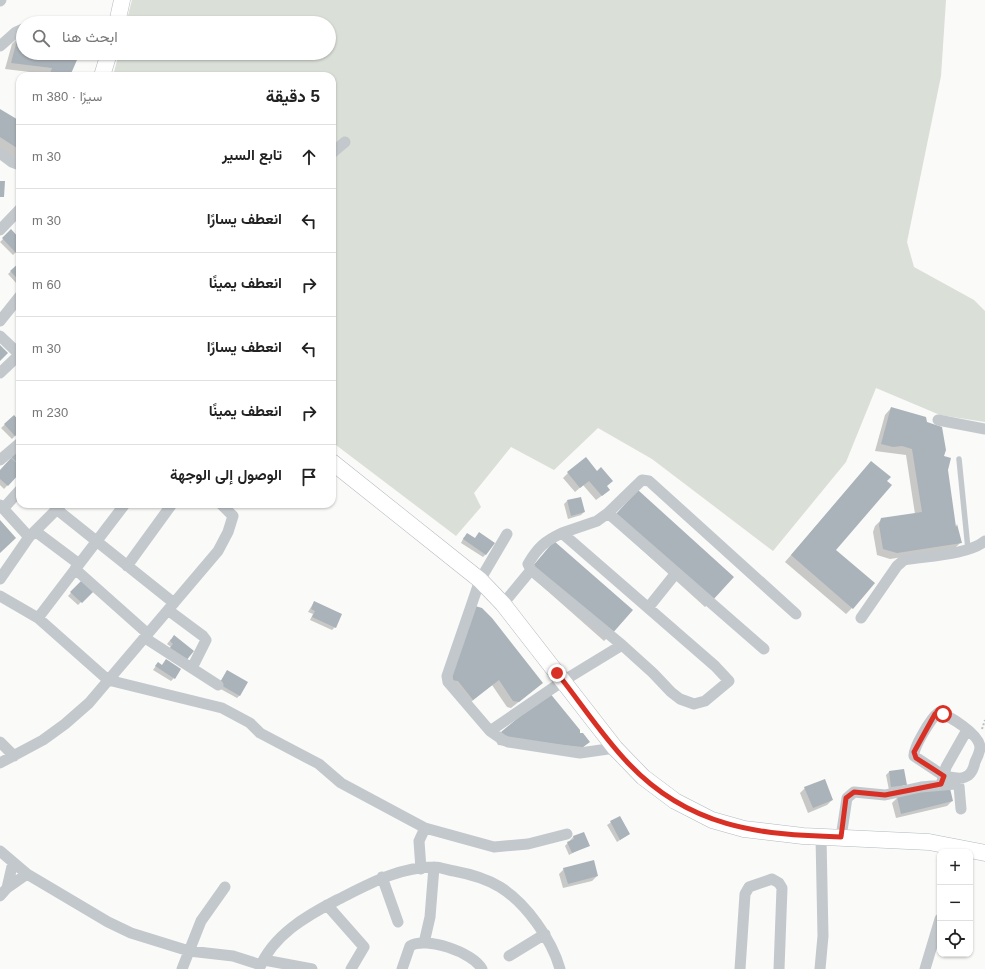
<!DOCTYPE html>
<html lang="ar">
<head>
<meta charset="utf-8">
<style>
  body { margin:0; font-family:Arial,Vazirmatn,sans-serif; background:#f6f6f6; color:#222; direction:rtl }
  .controls { position:absolute; right:12px; bottom:12px; display:grid; overflow:hidden; border-radius:8px; box-shadow:0 1px 3px #0004 }
  .controls button { width:36px; height:36px; display:grid; place-items:center; padding:0; border:0; border-bottom:1px solid #e0e0e0; background:#fff; color:#222; font:20px sans-serif }
  .stop { position:absolute; width:12px; height:12px; margin:-9px; border:3px solid #d93025; border-radius:50%; background:#fff }
  .stop.end { background:#d93025; border-color:#fff; box-shadow:0 1px 4px #0008 }
  .list { margin:0; padding:0; list-style:none }
  h2 { display:flex; justify-content:space-between; align-items:center; height:52px; margin:0; padding:0 16px; font-size:17px }
  h2 small { font-size:13px; font-weight:400; color:#767676 }
  .list li { display:grid; grid-template-columns:26px 1fr auto; gap:12px; align-items:center; box-sizing:border-box; height:64px; padding:0 16px; border-top:1px solid #e0e0e0 }
  .list b { display:block; font-size:15px; white-space:nowrap }
  .list em { font-size:13px; font-style:normal; color:#767676 }
  .icon { flex:none; width:22px; height:22px; fill:none; stroke:currentColor; stroke-width:2; stroke-linecap:round; stroke-linejoin:round }
  .map { position:relative; flex:none; width:985px; height:969px; overflow:hidden; direction:ltr }
  .search { position:absolute; background:#fff; box-shadow:0 1px 3px #0004; left:16px; top:16px; width:320px; height:44px; display:flex; align-items:center; gap:10px; box-sizing:border-box; padding:0 14px; border-radius:22px; color:#767676; font-size:15px }
  .panel { position:absolute; background:#fff; box-shadow:0 1px 3px #0004; left:16px; top:72px; width:320px; height:436px; border-radius:12px; direction:rtl }
  .map>svg:first-child { display:block }
  .green { fill:#dadfd7 }
  .shadow { fill:#0003 }
  .building { fill:#aab3b9 }
  .lines { fill:none; stroke-linecap:round; stroke-linejoin:round }
  .secondary-casing { stroke:#b3babf; stroke-width:17 }
  .path { stroke:#bbbfc2; stroke-width:2; stroke-dasharray:2 2; stroke-linecap:butt }
  .lane { stroke:#c3c8cc; stroke-width:5.5 }
  .street { stroke:#c3c8cc; stroke-width:11 }
  .secondary { stroke:#fff; stroke-width:16 }
  .route { stroke:#d93025; stroke-width:5 }
</style>
</head>
<body>
<div class="map">
<svg width="985" height="969" viewBox="0 0 985 969">
  <rect width="100%" height="100%" fill="#fafaf8"/>
  <!-- green -->
  <path class="green" d="M132,0H946L941,76L907,242L914,267L974,300L985,311V422L940,415L876,388L846,462L773,551L652,459L598,428L554,470L511,447L474,493L481,507L456,536L332,442V76H113L119,53H329V23H126Z"/>
  <!-- shadow -->
  <path class="shadow" d="M19,37L23,38V53H79L69,76H45L46,74L5,69L12,44Z
    M0,110L20,123V161L0,148Z
    M11,231L17,238L20,235V248L13,255L0,242Z
    M20,263V281L17,284L8,274Z
    M891,408L943,457L947,470L955,527L957,526L960,543L954,549L890,559L877,555L873,532L875,526L882,519L915,514L906,455L875,451L885,415Z
    M14,416L20,423V431L12,439L1,428Z
    M18,450L20,452V472L4,489L0,485V471Z
    M865,469L886,481L835,550L852,608L846,614L785,562Z
    M568,473L606,486L604,494L596,500L583,485L575,492L563,478Z
    M567,501L584,512L581,515L568,519L564,504Z
    M610,521L712,600L705,607Z
    M464,537L474,539L486,554L483,557L461,543Z
    M548,549L611,634L604,641L527,573Z
    M82,581L92,591L78,605L68,596Z
    M314,602L335,627L332,630L310,620L313,614L308,612Z
    M466,613L535,689L511,708L507,707L492,685L466,706L451,688Z
    M171,639L193,651L171,647L167,644Z
    M158,663L174,678L171,681L153,670Z
    M227,672L240,695L237,698L217,687Z
    M578,734L589,742L576,753L498,745L495,739Z
    M903,770V787L889,790L886,775L889,772Z
    M948,785L952,801L947,806L896,818L892,803L897,798Z
    M805,788L832,800L827,805L808,813L800,793Z
    M619,817L629,834L617,842L607,825Z
    M583,833L588,845L569,855L565,846L573,837Z
    M564,869L597,876L592,881L563,888L559,874Z"/>
  <!-- building -->
  <path class="building" d="M18,36L23,37V53H80L70,76H49L52,68L11,63Z
    M0,109L20,121V150L0,137Z
    M0,181H5L4,197H0Z
    M11,229L20,239V249L16,253L2,238Z
    M20,262V281L10,271Z
    M0,345L8,353L0,361Z
    M891,407L926,417L927,422L942,427L946,450L944,456L951,458L948,470L956,527L957,524L962,543L897,553L883,549L879,525L881,518L922,512L912,449L902,446L893,447L881,444Z
    M14,415L20,422V432L15,436L4,424Z
    M18,449L20,451V465L11,457Z
    M586,457L597,471L601,467L613,481L607,486L610,490L602,496L589,481L580,488L567,472Z
    M11,458L20,466V473L8,486L0,479V470Z
    M871,461L891,477L887,481L892,485L836,550L875,583L853,609L791,555Z
    M638,490L734,577L712,601L616,514Z
    M581,497L585,512L571,516L567,500Z
    M0,520L16,538L0,553Z
    M479,532L495,543L486,555L463,539L467,533L475,538Z
    M554,541L633,610L611,635L533,566Z
    M82,580L94,591L82,603L70,592Z
    M314,601L342,614L336,628L312,617L315,611L311,609Z
    M472,605L482,608L492,618L543,683L519,702L513,701L499,680L473,700L458,681L451,680Z
    M174,635L194,651L185,662L169,649L173,644L170,641Z
    M166,659L181,669L175,679L155,666L158,662L162,665Z
    M227,670L248,682L240,696L219,684Z
    M549,692L580,730V733H583L590,742L583,747L505,739L501,732Z
    M904,769L907,785L891,787L889,771Z
    M825,779L833,800L813,808L804,787Z
    M949,784L953,801L901,814L897,797Z
    M620,816L630,834L620,840L610,821Z
    M584,832L590,846L572,853L567,842L574,839L573,836Z
    M594,860L598,876L568,884L563,868Z"/>
  <g class="lines">
    <!-- secondary casing -->
    <g class="secondary-casing">
      <path id="secondary" d="M117,23L122,0
        M102,76L109,53
        M332,462L480,580L503,604L615,748L643,777L675,801L712,820L744,829L803,836L929,842L985,853"/>
    </g>
    <!-- path -->
    <path class="path" d="M982,729L985,720"/>
    <!-- lane -->
    <path class="lane" d="M959,459L968,549"/>
    <!-- street -->
    <path class="street" d="M0,1L1,0
      M0,46L16,32L23,29
      M0,153L12,162L20,165
      M332,153L345,142
      M0,230L20,209
      M0,321L20,296
      M0,336L20,355
      M0,373L20,354
      M938,420L985,429
      M0,460L20,443
      M0,505L29,537
      M3,509L20,490
      M56,510L60,512L174,603
      M608,513L764,649
      M35,531L79,564
      M562,533L597,521L608,513L642,480L649,481L796,614
      M507,534L480,580L447,676L448,682L490,731L563,681L622,645
      M127,566L172,504
      M75,569L148,634
      M0,579L29,537L60,506
      M0,596L38,618L108,680L222,708L250,723L260,733L319,764L341,783L425,828
      M503,604L531,570L528,564C538,547 545,541 562,533L715,666L729,681L705,701L694,704L680,699L671,692L653,673L622,645L531,570
      M648,608L676,573
      M168,610L203,636L206,640L192,668
      M38,618L125,504
      M861,618L897,566L904,560C927,556 968,555 985,541
      M145,638L218,685
      M490,731L503,740L508,742L580,753L615,748
      M0,742L14,756
      M0,763L43,740L65,724L89,703L218,551L228,532L233,516L221,504
      M941,784L944,776C950,777 960,780 965,777C971,775 974,767 975,762C977,758 980,751 980,747C979,734 949,715 938,713C931,718 913,748 914,756L944,776L946,767L967,730
      M841,837L847,798L854,792L885,795L921,787L955,784L959,786L961,809
      M0,851L27,874L108,922L131,933L189,951L233,956L261,965
      M421,869L419,841L425,828L494,847L528,844L567,834
      M382,877L398,922
      M7,888L13,862
      M0,896L7,888L27,874
      M327,905L364,947L351,969
      M424,943L430,917L434,867
      M509,956L545,934
      M264,960L312,969
      M182,969L201,921L225,887
      M259,969C273,935 306,916 337,900C367,885 398,867 434,867C440,867 448,870 454,871C470,874 487,879 500,887C526,903 552,940 560,969
      M402,969L410,946C425,936 473,952 482,969
      M740,969L745,894L749,887L772,879L779,883L782,888L779,969
      M820,969L823,936L821,837
      M925,969L940,919"/>
    <!-- secondary -->
    <use href="#secondary" class="secondary"/>
  </g>
  <g class="lines">
    <!-- route -->
    <path class="route" d="M557,673C581,703 602,736 629,764C689,827 758,835 841,837L846,798L854,792L885,795L941,784L944,776L916,758L914,752L935,714H943"/>
  </g>
</svg>
<div class="controls">
<button>+</button>
<button>−</button>
<button><svg class="icon" aria-label="locate" viewBox="0 0 24 24"><circle cx="12" cy="12" r="6"/><path d="M12 2v4M12 18v4M2 12h4M18 12h4"/></svg></button>
</div>
<div class="stop" style="left:943px;top:714px"></div>
<div class="stop end" style="left:557px;top:673px"></div>
<div class="search"><svg class="icon" aria-label="search" viewBox="0 0 24 24"><circle cx="10" cy="10" r="6"/><path d="M15 15l6 6"/></svg>ابحث هنا</div>
<section class="panel">
<h2>5 دقيقة<small>سيرًا · 380 m</small></h2>
<ul class="list">
<li><svg class="icon" aria-label="ahead" viewBox="0 0 24 24"><path d="M12 20V5M6 11l6-6 6 6"/></svg><div><b>تابع السير</b></div><em>30 m</em></li>
<li><svg class="icon" aria-label="left" viewBox="0 0 24 24"><path d="M17 20v-9H6M10 6l-5 5 5 5"/></svg><div><b>انعطف يسارًا</b></div><em>30 m</em></li>
<li><svg class="icon" aria-label="right" viewBox="0 0 24 24"><path d="M7 20v-9h11M14 6l5 5-5 5"/></svg><div><b>انعطف يمينًا</b></div><em>60 m</em></li>
<li><svg class="icon" aria-label="left" viewBox="0 0 24 24"><path d="M17 20v-9H6M10 6l-5 5 5 5"/></svg><div><b>انعطف يسارًا</b></div><em>30 m</em></li>
<li><svg class="icon" aria-label="right" viewBox="0 0 24 24"><path d="M7 20v-9h11M14 6l5 5-5 5"/></svg><div><b>انعطف يمينًا</b></div><em>230 m</em></li>
<li><svg class="icon" aria-label="arrive" viewBox="0 0 24 24"><path d="M6 21V4h12l-3 4 3 4H6"/></svg><div><b>الوصول إلى الوجهة</b></div></li>
</ul>
</section>
</div>
</body>
</html>
